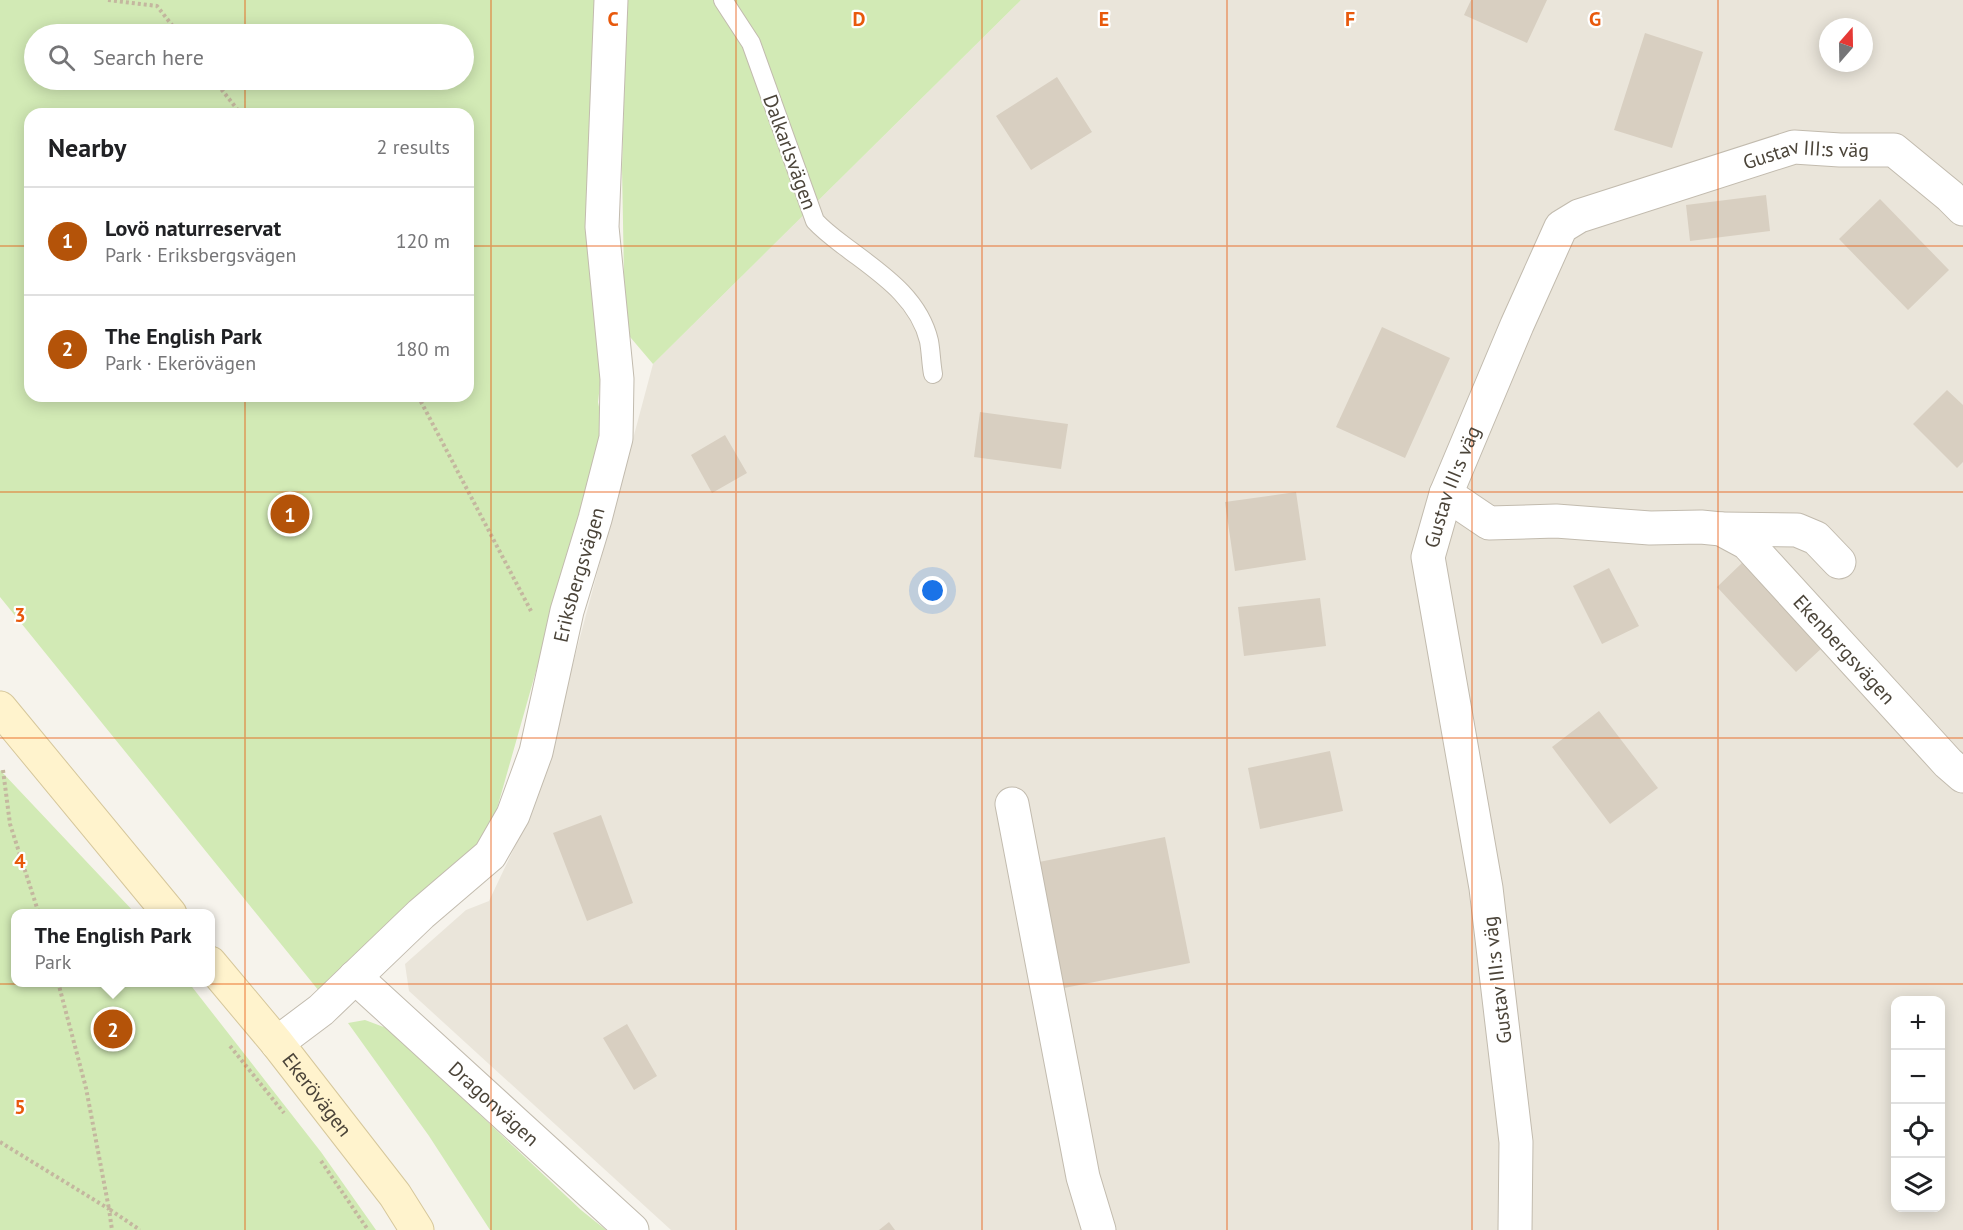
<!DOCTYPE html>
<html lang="en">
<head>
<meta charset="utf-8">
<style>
  body { margin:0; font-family:"PT Sans",sans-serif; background:#f2f2f2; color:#202124 }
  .controls { position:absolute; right:18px; bottom:18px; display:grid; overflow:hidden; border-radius:12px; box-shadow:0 3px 15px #0003 }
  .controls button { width:54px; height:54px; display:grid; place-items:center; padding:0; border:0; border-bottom:2px solid #e0e0e0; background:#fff; color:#202124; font:30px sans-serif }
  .compass { position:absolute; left:1819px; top:18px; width:54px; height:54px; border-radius:50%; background:#fff; box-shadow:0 3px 15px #0003; rotate:20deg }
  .you { position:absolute; left:933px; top:591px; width:21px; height:21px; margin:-15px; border:4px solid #fff; border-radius:50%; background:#1a73e8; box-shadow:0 0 0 9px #1a73e833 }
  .badge { display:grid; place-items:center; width:39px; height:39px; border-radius:50%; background:#b45309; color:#fff; font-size:20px; font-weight:700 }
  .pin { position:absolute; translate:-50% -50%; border:3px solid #fff; box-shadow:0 2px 6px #0006 }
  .popup { position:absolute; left:11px; top:909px; width:204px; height:78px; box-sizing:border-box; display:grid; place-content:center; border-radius:12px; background:#fff; filter:drop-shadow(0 2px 4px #0005); font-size:20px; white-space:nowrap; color:#757577 }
  .popup b { font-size:22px; color:#202124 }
  .popup::after { content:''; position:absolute; left:50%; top:100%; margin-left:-12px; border:12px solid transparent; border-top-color:#fff }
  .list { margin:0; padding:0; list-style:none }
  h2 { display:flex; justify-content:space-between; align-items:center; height:78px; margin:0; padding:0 24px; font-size:26px }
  h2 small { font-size:20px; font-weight:400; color:#757577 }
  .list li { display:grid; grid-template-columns:39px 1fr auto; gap:18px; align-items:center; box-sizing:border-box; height:108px; padding:0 24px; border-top:2px solid #e0e0e0 }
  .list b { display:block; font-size:22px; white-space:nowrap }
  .list p { margin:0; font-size:20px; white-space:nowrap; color:#757577 }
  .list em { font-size:20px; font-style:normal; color:#757577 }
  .icon { flex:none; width:33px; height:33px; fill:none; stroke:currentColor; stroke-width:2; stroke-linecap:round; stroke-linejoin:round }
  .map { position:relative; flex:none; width:1963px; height:1230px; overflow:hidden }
  .search { position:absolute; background:#fff; box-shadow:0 3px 15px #0003; left:24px; top:24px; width:450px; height:66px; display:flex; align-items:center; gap:15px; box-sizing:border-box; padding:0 21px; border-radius:33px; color:#757577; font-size:22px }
  .panel { position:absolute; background:#fff; box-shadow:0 3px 15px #0003; left:24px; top:108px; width:450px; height:294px; border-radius:18px }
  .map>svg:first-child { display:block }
  .residential { fill:#eae5da; fill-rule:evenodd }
  .green { fill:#d2eab5; fill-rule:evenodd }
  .building { fill:#d8cfc1 }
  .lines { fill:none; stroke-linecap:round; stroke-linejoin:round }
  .lane-casing { stroke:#c2bbae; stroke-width:20 }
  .street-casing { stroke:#c2bbae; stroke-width:35 }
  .secondary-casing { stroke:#d6c79b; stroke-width:35 }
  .path { stroke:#c4b79f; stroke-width:4; stroke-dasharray:3 3; stroke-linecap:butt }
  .lane { stroke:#fff; stroke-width:18 }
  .street { stroke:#fff; stroke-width:33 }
  .secondary { stroke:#fff3cd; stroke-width:33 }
  .grid { fill:none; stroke:#e8590c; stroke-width:1.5; stroke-opacity:0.55 }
  .labels { text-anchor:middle; stroke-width:4.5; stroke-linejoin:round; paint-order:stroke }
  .street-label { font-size:20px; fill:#4b4439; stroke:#fff }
  .grid-label { font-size:20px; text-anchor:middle; font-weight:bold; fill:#e8590c; stroke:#fff; stroke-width:4.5; stroke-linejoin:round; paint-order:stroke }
</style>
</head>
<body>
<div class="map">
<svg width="1963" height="1230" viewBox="0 0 1963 1230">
  <rect width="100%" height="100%" fill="#f6f3ec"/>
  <!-- residential -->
  <path class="residential" d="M1021,0H1963V1230H671L409,991L405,964L466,910L489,901L536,802L653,364ZM1828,27H1864V63H1828ZM1896,1000H1940V1208H1896Z"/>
  <!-- green -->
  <path class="green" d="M0,0H601L602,368L598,402L604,431L487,844L319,991L0,597ZM34,34H464V80H34ZM30,114H468V396H30Z
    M627,0H1021L653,364L625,331L622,168Z
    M0,770L135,913L15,914V982L189,983L321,1152L376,1230H0Z
    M365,1020L389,1029L581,1210L606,1230H490L429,1136L348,1023Z"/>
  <!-- building -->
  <path class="building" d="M1471,0H1547L1527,43L1464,15Z
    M1645,33L1703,52L1672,148L1614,130Z
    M1057,77L1092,132L1031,170L996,116Z
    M1766,195L1770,231L1690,241L1686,205Z
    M1880,199L1949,270L1908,310L1839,239Z
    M1382,327L1450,358L1405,458L1336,427Z
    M1947,390L1963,405V462L1957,468L1913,424Z
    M980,412L1068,424L1061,469L974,457Z
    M725,435L747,473L712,493L691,455Z
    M1296,492L1306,560L1235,571L1225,502Z
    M1743,562L1823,647L1796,672L1717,587Z
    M1609,568L1639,626L1602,644L1573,586Z
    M1320,598L1326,646L1244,656L1238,607Z
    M1599,711L1658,788L1610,824L1552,747Z
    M1330,751L1343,811L1260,829L1248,768Z
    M601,815L633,903L587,921L553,833Z
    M1165,837L1190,963L1054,990L1029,864Z
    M627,1024L657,1076L634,1090L603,1038Z
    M889,1222L895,1230H879Z"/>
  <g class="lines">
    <!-- lane casing -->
    <g class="lane-casing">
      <path id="lane" d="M723,0L751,43L815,221C826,233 838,241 851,251C883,275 919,299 929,341C931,352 931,363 933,374"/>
    </g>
    <!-- street casing -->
    <g class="street-casing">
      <g id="street">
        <path id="s1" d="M1446,494L1489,523L1556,521L1650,528L1701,527L1721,529L1747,543L1948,763L1963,776"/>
        <path d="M1722,529L1797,530L1816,538L1839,562"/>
        <path d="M1012,804L1083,1177L1099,1230"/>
        <path id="s2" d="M355,977L632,1230"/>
        <path id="s3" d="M277,1043L321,1010L421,914L490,855L513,815L536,752L567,611L595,519L616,438L617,379L602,227L611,0"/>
        <path id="s4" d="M1515,1230L1516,1142L1486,888L1428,557L1446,494L1517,325L1561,227L1579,216L1794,147L1840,150H1894L1950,196L1963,209"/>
      </g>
    </g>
    <!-- secondary casing -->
    <g class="secondary-casing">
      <g id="secondary">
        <path d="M0,708L170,914"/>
        <path id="s5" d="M210,963L277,1043L395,1195L417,1230"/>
      </g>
    </g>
    <!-- path -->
    <path class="path" d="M108,0L157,6L179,34
      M214,80L241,114
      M418,396L531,611
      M3,770L10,824L39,914
      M58,982L86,1088L109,1209L140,1230
      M230,1046L284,1113
      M0,1142L109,1209L112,1230
      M321,1161L368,1230"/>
    <!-- lane -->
    <use href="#lane" class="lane"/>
    <!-- street -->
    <use href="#street" class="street"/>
    <!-- secondary -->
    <use href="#secondary" class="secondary"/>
  </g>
  <!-- grid -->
  <path class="grid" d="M245,0V34M491,0V1230M736,0V1230M982,0V1230M1227,0V1230M1472,0V1230M1718,0V1230M245,80V114M0,246H30M468,246H1963M245,396V1230M0,492H1963M0,738H1963M0,984H1963"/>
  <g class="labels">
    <!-- street labels -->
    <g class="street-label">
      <text transform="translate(790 152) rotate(70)" y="7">Dalkarlsvägen</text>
      <text dy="7" stroke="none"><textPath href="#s4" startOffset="1294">Gustav III:s väg</textPath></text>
      <text dy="7" stroke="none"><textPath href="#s4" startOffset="754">Gustav III:s väg</textPath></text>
      <text dy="7" stroke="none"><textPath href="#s3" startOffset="580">Eriksbergsvägen</textPath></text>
      <text dy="7" stroke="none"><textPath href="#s1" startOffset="458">Ekenbergsvägen</textPath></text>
      <text transform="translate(1497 980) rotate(-97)" y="7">Gustav III:s väg</text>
      <text dy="7" stroke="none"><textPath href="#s5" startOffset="170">Ekerövägen</textPath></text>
      <text dy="7" stroke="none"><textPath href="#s2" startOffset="188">Dragonvägen</textPath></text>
    </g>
  </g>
  <g class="grid-label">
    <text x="613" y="26">C</text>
    <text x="859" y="26">D</text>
    <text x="1104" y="26">E</text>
    <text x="1350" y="26">F</text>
    <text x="1595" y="26">G</text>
    <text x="20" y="622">3</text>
    <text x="20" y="868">4</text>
    <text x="20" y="1114">5</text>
  </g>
</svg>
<div class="controls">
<button>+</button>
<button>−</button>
<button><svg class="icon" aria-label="locate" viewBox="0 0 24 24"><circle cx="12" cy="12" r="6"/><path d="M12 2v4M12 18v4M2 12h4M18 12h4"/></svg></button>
<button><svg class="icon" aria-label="layers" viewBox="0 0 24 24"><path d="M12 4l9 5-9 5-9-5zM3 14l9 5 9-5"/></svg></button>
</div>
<svg class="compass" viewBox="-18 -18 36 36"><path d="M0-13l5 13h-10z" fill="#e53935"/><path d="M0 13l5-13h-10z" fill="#757577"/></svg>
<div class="you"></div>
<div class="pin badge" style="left:290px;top:514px">1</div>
<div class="pin badge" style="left:113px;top:1029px">2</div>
<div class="popup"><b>The English Park</b>Park</div>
<div class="search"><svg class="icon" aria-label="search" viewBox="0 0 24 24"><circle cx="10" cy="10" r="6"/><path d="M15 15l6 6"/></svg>Search here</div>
<section class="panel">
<h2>Nearby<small>2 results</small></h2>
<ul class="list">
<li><span class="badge">1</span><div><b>Lovö naturreservat</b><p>Park · Eriksbergsvägen</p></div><em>120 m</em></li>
<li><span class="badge">2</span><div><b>The English Park</b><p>Park · Ekerövägen</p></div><em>180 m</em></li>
</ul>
</section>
</div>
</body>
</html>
